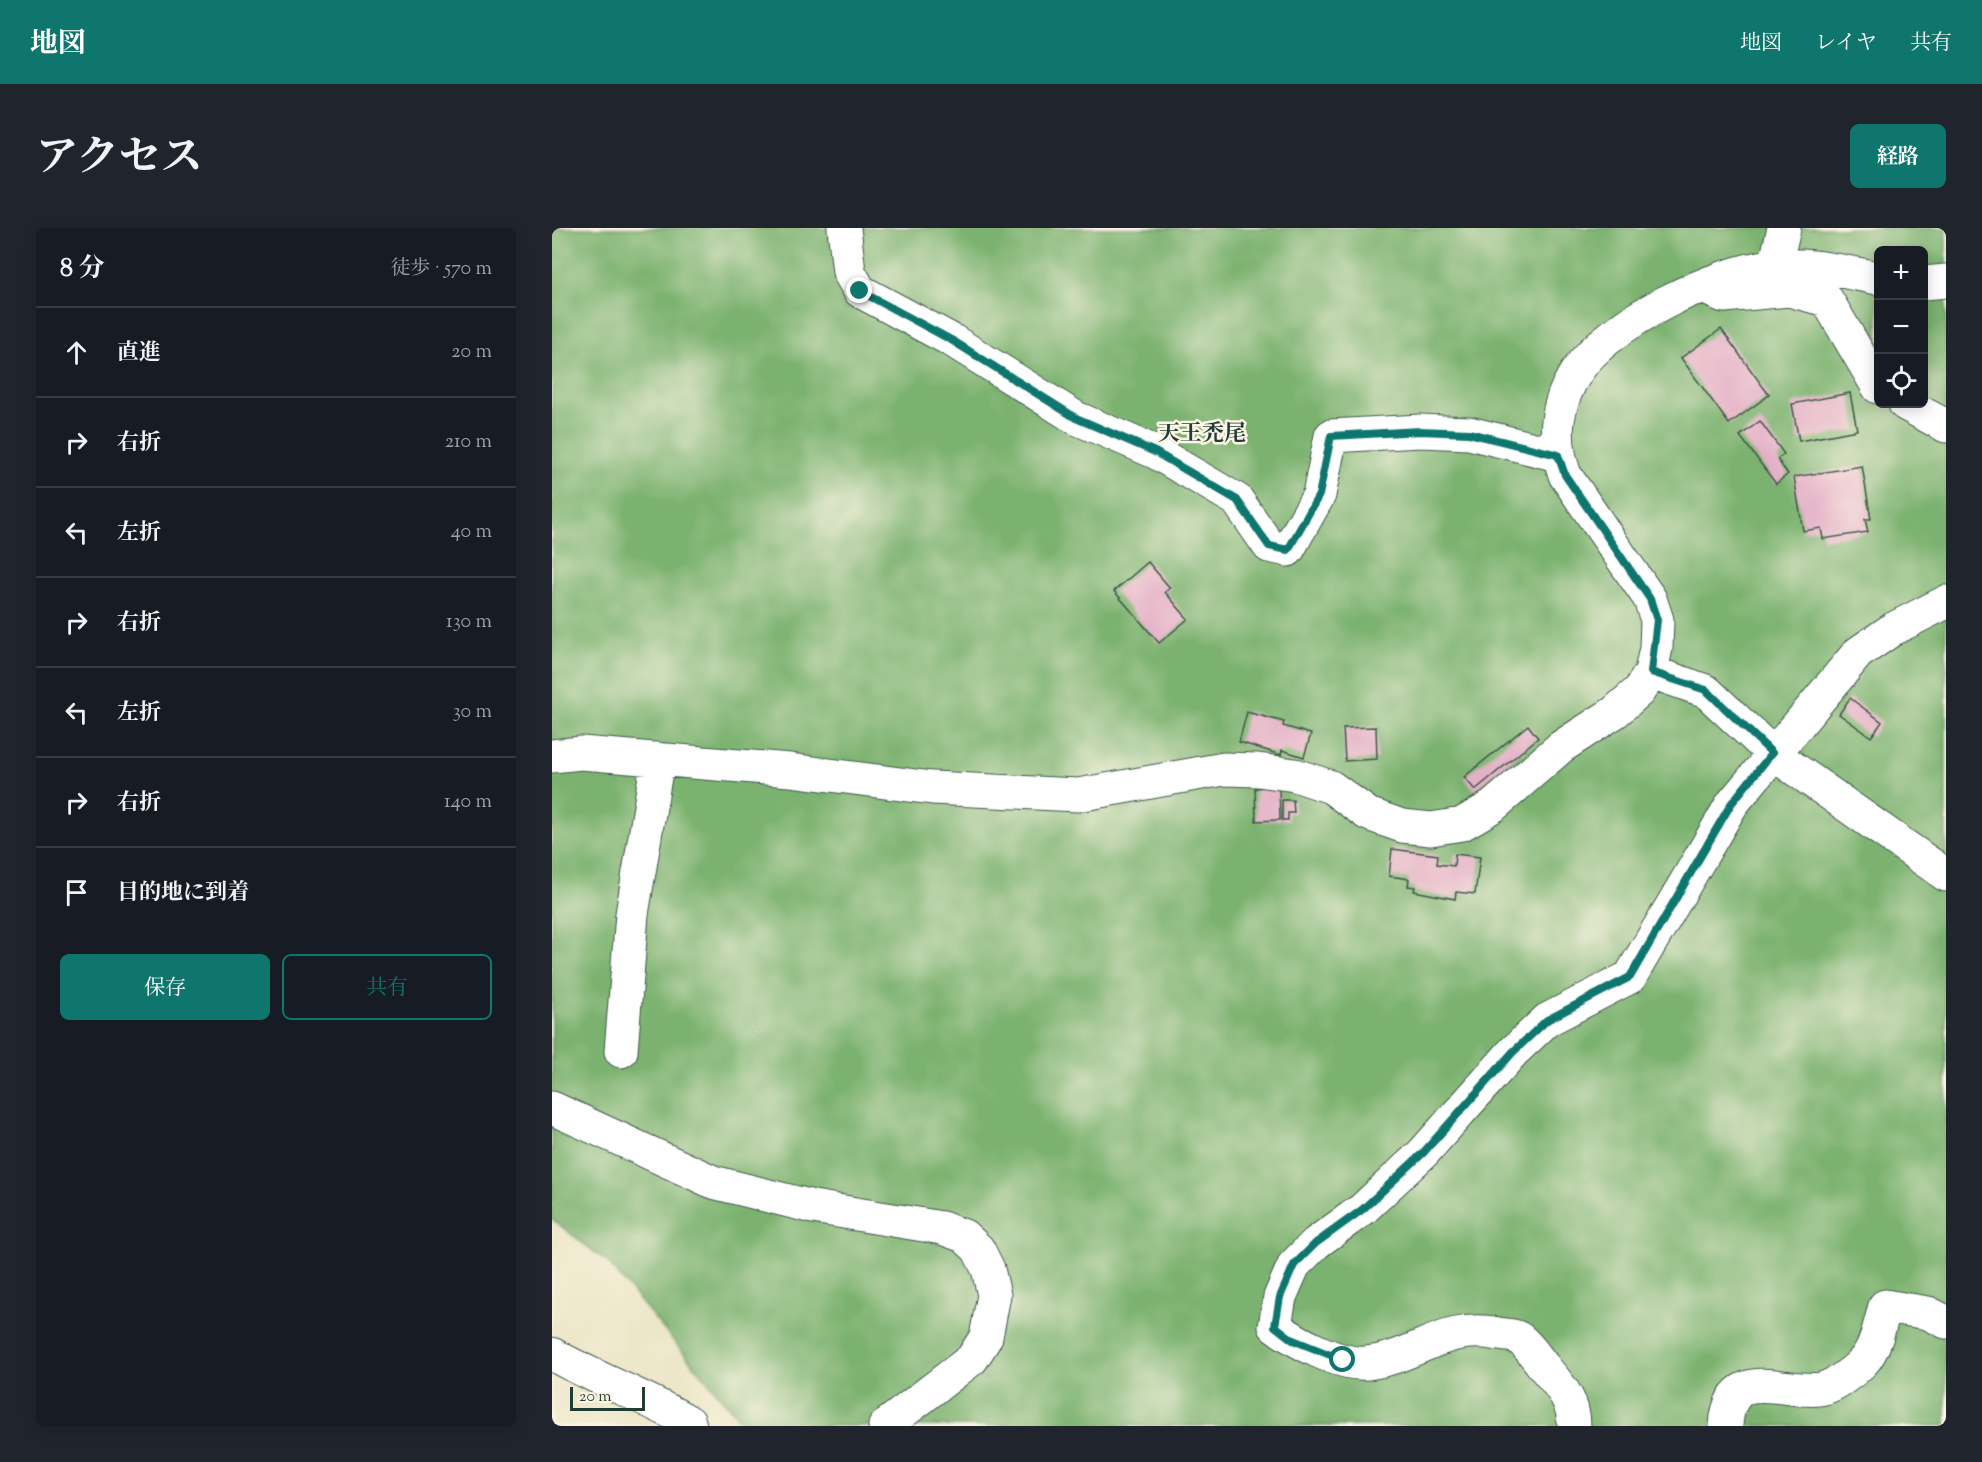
<!DOCTYPE html>
<html lang="ja">
<head>
<meta charset="utf-8">
<style>
  body { margin:0; font-family:"Sorts Mill Goudy","Noto Serif JP",serif; background:#20242c; color:#f1f3f6 }
  .controls { position:absolute; right:18px; top:18px; display:grid; overflow:hidden; border-radius:9px; box-shadow:0 3px 15px #0003 }
  .controls button { width:54px; height:54px; display:grid; place-items:center; padding:0; border:0; border-bottom:2px solid #363941; background:#171b24; color:#f1f3f6; font:30px sans-serif }
  .scale { position:absolute; left:18px; bottom:15px; width:75px; box-sizing:border-box; padding-left:6px; border:3px solid #1f3d34; border-top:0; font-size:16px; line-height:21px; white-space:nowrap; color:#1f3d34; -webkit-text-stroke:4px #fcf5e5; paint-order:stroke }
  .stop { position:absolute; width:18px; height:18px; margin:-14px; border:4px solid #0f766e; border-radius:50%; background:#fff }
  .stop.end { background:#0f766e; border-color:#fff; box-shadow:0 2px 6px #0008 }
  .list { margin:0; padding:0; list-style:none }
  h2 { display:flex; justify-content:space-between; align-items:center; height:78px; margin:0; padding:0 24px; font-size:26px }
  h2 small { font-size:20px; font-weight:400; color:#9ea1a6 }
  .list li { display:grid; grid-template-columns:39px 1fr auto; gap:18px; align-items:center; box-sizing:border-box; height:90px; padding:0 24px; border-top:2px solid #363941 }
  .list b { display:block; font-size:22px; white-space:nowrap }
  .list em { font-size:20px; font-style:normal; color:#9ea1a6 }
  .actions { display:flex; gap:12px; padding:18px 24px }
  .actions a { flex:1; padding:14px 0; border:2px solid #0f766e; border-radius:9px; text-align:center; font-size:21px; color:#0f766e }
  .actions .main { background:#0f766e; color:#fff }
  .icon { flex:none; width:33px; height:33px; fill:none; stroke:currentColor; stroke-width:2; stroke-linecap:round; stroke-linejoin:round }
  .map { position:relative; flex:none; width:1394px; height:1198px; overflow:hidden; border-radius:9px }
  header { display:flex; align-items:center; gap:36px; box-sizing:border-box; height:84px; padding:0 30px; background:#0f766e; color:#fff }
  header strong { font-size:28px }
  nav { display:flex; gap:33px; margin-inline-start:auto; font-size:21px }
  .intro { display:flex; align-items:center; justify-content:space-between; box-sizing:border-box; height:144px; padding:0 36px }
  h1 { margin:0; font-size:42px }
  .button { padding:15px 27px; border-radius:9px; background:#0f766e; color:#fff; font-size:21px; font-weight:700 }
  main { display:flex; gap:36px; padding:0 36px }
  aside { flex:1; background:#171b24; border-radius:9px; box-shadow:0 3px 15px #0003 }
  .map>svg:first-child { display:block }
  .forest { fill:#7bb270; stroke:#4d7852; stroke-width:1.5; fill-rule:evenodd }
  .building { fill:#e4b0c7 }
  .lines { fill:none; stroke-linecap:round; stroke-linejoin:round }
  .minor-casing { stroke:#3d564a; stroke-width:35 }
  .minor { stroke:#fff; stroke-width:33 }
  .route { stroke:#0f766e; stroke-width:8 }
  .labels { text-anchor:middle; stroke-width:5; stroke-linejoin:round; paint-order:stroke }
  .neighbourhood-label { font-size:22px; font-weight:bold; fill:#1f3d34; stroke:#fcf5e5 }
</style>
</head>
<body>
<header>
<strong>地図</strong>
<nav><a>地図</a><a>レイヤ</a><a>共有</a></nav>
</header>
<div class="intro"><h1>アクセス</h1><a class="button">経路</a></div>
<main>
<aside>
<h2>8 分<small>徒歩 · 570 m</small></h2>
<ul class="list">
<li><svg class="icon" aria-label="ahead" viewBox="0 0 24 24"><path d="M12 20V5M6 11l6-6 6 6"/></svg><div><b>直進</b></div><em>20 m</em></li>
<li><svg class="icon" aria-label="right" viewBox="0 0 24 24"><path d="M7 20v-9h11M14 6l5 5-5 5"/></svg><div><b>右折</b></div><em>210 m</em></li>
<li><svg class="icon" aria-label="left" viewBox="0 0 24 24"><path d="M17 20v-9H6M10 6l-5 5 5 5"/></svg><div><b>左折</b></div><em>40 m</em></li>
<li><svg class="icon" aria-label="right" viewBox="0 0 24 24"><path d="M7 20v-9h11M14 6l5 5-5 5"/></svg><div><b>右折</b></div><em>130 m</em></li>
<li><svg class="icon" aria-label="left" viewBox="0 0 24 24"><path d="M17 20v-9H6M10 6l-5 5 5 5"/></svg><div><b>左折</b></div><em>30 m</em></li>
<li><svg class="icon" aria-label="right" viewBox="0 0 24 24"><path d="M7 20v-9h11M14 6l5 5-5 5"/></svg><div><b>右折</b></div><em>140 m</em></li>
<li><svg class="icon" aria-label="arrive" viewBox="0 0 24 24"><path d="M6 21V4h12l-3 4 3 4H6"/></svg><div><b>目的地に到着</b></div></li>
</ul>
<div class="actions"><a class="main">保存</a><a>共有</a></div>
</aside>
<div class="map">
<svg width="1394" height="1198" viewBox="0 0 1394 1198">
  <rect width="100%" height="100%" fill="#fcf5e5"/>
  <filter id="ink" filterUnits="userSpaceOnUse"><feTurbulence type="fractalNoise" baseFrequency=".0167" numOctaves="2"/><feDisplacementMap in="SourceGraphic" scale="12" xChannelSelector="R" yChannelSelector="G"/><feConvolveMatrix kernelMatrix="1 2 1 2 8 2 1 2 1" color-interpolation-filters="sRGB"/></filter>
  <filter id="wash" filterUnits="userSpaceOnUse"><feTurbulence type="fractalNoise" baseFrequency=".008" numOctaves="4" result="noise"/><feDisplacementMap in="SourceGraphic" scale="24" xChannelSelector="R" yChannelSelector="G"/><feGaussianBlur stdDeviation="1.35" result="paint"/><feColorMatrix in="noise" values="0 0 0 0 0 0 0 0 0 0 0 0 0 0 0 0 0 1.4 0 .05"/><feComposite in="paint" operator="in"/></filter>
  <g filter="url(#wash)">
    <rect width="100%" height="100%" fill="#eae4c4"/>
    <!-- forest -->
    <path class="forest" d="M0,0H1394V1198H193L56,1035L0,991ZM1326,22H1372V176H1326Z"/>
    <g id="blocks">
      <!-- building -->
      <path class="building" d="M1169,101L1217,167L1177,196L1129,130Z
        M1298,165L1305,202L1247,213L1240,176Z
        M1208,193L1232,226L1225,231L1236,246L1224,256L1188,208Z
        M1310,238L1319,291H1313L1316,304L1271,311L1269,300L1251,303L1242,249Z
        M596,334L618,360L613,364L636,391L607,415L562,363Z
        M1298,470L1330,494L1319,509L1287,486Z
        M695,484L732,494L731,498L759,506L752,529L730,522L729,527L687,514Z
        M976,497L986,510L923,562L912,549Z
        M824,499L825,531L793,533L791,500Z
        M727,558L728,592L704,593L703,560Z
        M730,572H741L742,585H736V592H730Z
        M840,621L886,627L885,636L902,638L903,626L928,629L923,666L904,664L903,671L862,663L863,659L856,658L857,651L837,648Z"/>
    </g>
  </g>
  <g filter="url(#ink)">
    <use href="#blocks" fill-opacity="0" stroke="#3d564a" stroke-width="1.5"/>
    <g class="lines">
      <!-- minor casing -->
      <g class="minor-casing">
        <path id="minor" d="M292,0L297,44L308,63L401,113L524,190L603,224L685,272L717,318L736,322L767,267L779,208L868,203L917,205L1006,227
          M1223,38L1232,0
          M1372,55L1394,53
          M1153,60L1172,68L1237,62L1275,72L1326,159
          M1353,176L1394,198
          M1099,444L1154,463L1220,525L1394,647
          M0,528L29,525L238,542L380,560L526,567L672,541L706,542L743,547L779,559L816,586L850,598L879,601L910,596L941,578L1009,519L1063,484L1087,463L1099,444L1104,420L1105,392L1098,371L1013,247C1000,210 1003,176 1025,143C1057,94 1165,43 1222,38C1257,35 1293,44 1326,50
          M69,823L80,686L106,531
          M0,880L161,954L261,979L390,1000L412,1008L426,1021L436,1041L442,1067L434,1109L420,1131L333,1198
          M0,1126C44,1151 93,1168 137,1194L138,1198
          M1022,1198C1022,1172 1008,1158 992,1139C985,1130 977,1118 968,1111C963,1107 953,1107 946,1106C891,1095 866,1129 815,1135C788,1138 744,1114 723,1098L728,1069L742,1037L764,1015L811,981L871,925L961,824L995,792L1078,749L1180,576L1306,425L1341,401L1394,374
          M1174,1198C1178,1134 1229,1166 1268,1161C1282,1159 1301,1144 1311,1134C1324,1120 1328,1096 1333,1078L1376,1085L1394,1094"/>
      </g>
      <!-- minor -->
      <use href="#minor" class="minor"/>
    </g>
  </g>
  <g class="lines" filter="url(#ink)">
    <!-- route -->
    <path class="route" d="M308,63L401,113L524,190L603,224L685,272L717,318L736,322L767,267L779,208L868,203L917,205L1006,227L1013,247L1098,371L1105,392L1099,444L1154,462L1220,525L1179,576L1078,749L995,792L961,824L871,925L811,981L764,1015L742,1037L728,1069L723,1098L741,1112L791,1132"/>
  </g>
  <g class="labels">
    <!-- neighbourhood labels -->
    <g class="neighbourhood-label">
      <text x="650" y="212">天王禿尾</text>
    </g>
  </g>
</svg>
<div class="controls">
<button>+</button>
<button>−</button>
<button><svg class="icon" aria-label="locate" viewBox="0 0 24 24"><circle cx="12" cy="12" r="6"/><path d="M12 2v4M12 18v4M2 12h4M18 12h4"/></svg></button>
</div>
<div class="scale">20 m</div>
<div class="stop" style="left:791px;top:1132px"></div>
<div class="stop end" style="left:308px;top:63px"></div>
</div>
</main>
</body>
</html>
